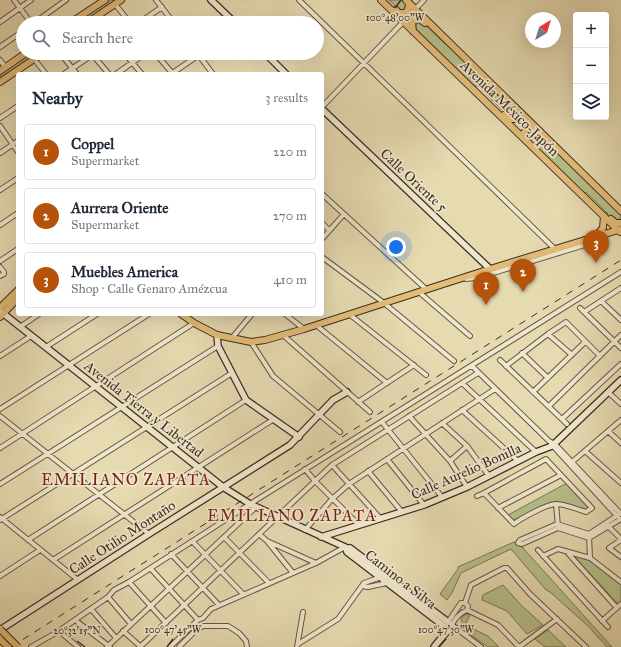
<!DOCTYPE html>
<html lang="en">
<head>
<meta charset="utf-8">
<style>
  body { margin:0; font-family:"IM FELL Great Primer",serif; background:#f2f2f3; color:#1f2937 }
  .controls { position:absolute; right:12px; top:12px; display:grid; overflow:hidden; border-radius:4px; box-shadow:0 4px 16px #0002 }
  .controls button { width:36px; height:36px; display:grid; place-items:center; padding:0; border:0; border-bottom:1px solid #e0e1e3; background:#fff; color:#1f2937; font:20px sans-serif }
  .compass { position:absolute; left:525px; top:12px; width:36px; height:36px; border-radius:50%; background:#fff; box-shadow:0 4px 16px #0002; rotate:38deg }
  .you { position:absolute; left:396px; top:247px; width:14px; height:14px; margin:-10px; border:3px solid #fff; border-radius:50%; background:#1a73e8; box-shadow:0 0 0 6px #1a73e833 }
  .badge { display:grid; place-items:center; width:26px; height:26px; border-radius:50%; background:#b45309; color:#fff; font-size:13px; font-weight:700 }
  .pin { position:absolute; translate:-50% -33px; filter:drop-shadow(0 1px 2px #0008) }
  .pin::after { content:''; position:absolute; top:21px; width:14px; height:12px; background:inherit; clip-path:polygon(0 0,100% 0,50% 100%) }
  .list { margin:0; padding:0; list-style:none }
  h2 { display:flex; justify-content:space-between; align-items:center; height:52px; margin:0; padding:0 16px; font-size:17px }
  h2 small { font-size:13px; font-weight:400; color:#747a83 }
  .list li { display:grid; grid-template-columns:26px 1fr auto; gap:12px; align-items:center; box-sizing:border-box; height:56px; margin:0 8px 8px; padding:0 8px; border:1px solid #e0e1e3; border-radius:4px }
  .list b { display:block; font-size:15px; white-space:nowrap }
  .list p { margin:0; font-size:13px; white-space:nowrap; color:#747a83 }
  .list em { font-size:13px; font-style:normal; color:#747a83 }
  .icon { flex:none; width:22px; height:22px; fill:none; stroke:currentColor; stroke-width:2; stroke-linecap:round; stroke-linejoin:round }
  .map { position:relative; flex:none; width:621px; height:647px; overflow:hidden }
  .search { position:absolute; background:#fff; box-shadow:0 4px 16px #0002; left:16px; top:16px; width:308px; height:44px; display:flex; align-items:center; gap:10px; box-sizing:border-box; padding:0 14px; border-radius:22px; color:#747a83; font-size:15px }
  .panel { position:absolute; background:#fff; box-shadow:0 4px 16px #0002; left:16px; top:72px; width:308px; height:244px; border-radius:4px }
  .map>svg:first-child { display:block }
  .park { fill:#b7bf8a; stroke:#7a7556 }
  .lines { fill:none; stroke-linecap:round; stroke-linejoin:round }
  .street-casing { stroke:#665746; stroke-width:6 }
  .secondary-casing { stroke:#3c2b23; stroke-width:8 }
  .primary-casing { stroke:#3c2b23; stroke-width:8 }
  .street { stroke:#efe7cc; stroke-width:4 }
  .secondary { stroke:#efe7cc; stroke-width:5.5 }
  .primary { stroke:#e3bd78; stroke-width:6 }
  .rail { stroke:#3c2b23; stroke-width:1; stroke-dasharray:7 7; stroke-linecap:butt }
  .primary-bridge-casing { stroke:#3c2b23; stroke-width:8; stroke-linecap:butt }
  .primary-bridge { stroke:#e3bd78; stroke-width:6 }
  .ticks { fill:none; stroke:#3c2b23; stroke-width:1.5 }
  .labels { text-anchor:middle; stroke-width:3.5; stroke-linejoin:round; paint-order:stroke }
  .street-label { font-size:14px; fill:#3c2b23; stroke:#efe7cc }
  .quarter-label { font-size:16px; letter-spacing:1px; fill:#7a1f14; stroke:#efe7cc }
  .ticks-label { font-size:10px; text-anchor:middle; fill:#3c2b23; stroke:#efe7cc; stroke-width:3.5; stroke-linejoin:round; paint-order:stroke }
</style>
</head>
<body>
<div class="map">
<svg width="621" height="647" viewBox="0 0 621 647">
  <rect width="100%" height="100%" fill="#e6dab1"/>
  <filter id="stains"><feTurbulence type="fractalNoise" baseFrequency=".005" numOctaves="4"/><feColorMatrix values="0 0 0 0 .2 0 0 0 0 .09 0 0 0 0 .02 0 0 0 .5 -.17"/></filter>
  <radialGradient id="worn" r=".72"><stop offset=".6" stop-color="#630" stop-opacity="0"/><stop offset="1" stop-color="#630" stop-opacity=".3"/></radialGradient>
  <!-- park -->
  <path class="park" d="M107,0H115L84,23H72Z
    M389,0H403L406,3V8L403,10L399,9Z
    M419,22L423,23L445,44L449,45L516,111L511,117L507,115L478,86H474L416,30L415,26Z
    M30,53H38L0,80V74Z
    M526,131H534L620,212L621,220L620,222H616L587,193L583,192L527,138L526,135Z
    M567,483L589,507L585,510L556,501L513,520L508,515Z
    M514,542L523,548L612,647H607L588,626L550,592L546,590L511,549L461,573L452,593L447,600L440,594L458,569V567Z
    M573,555L589,559L621,584V602L618,604Z
    M503,585L521,605L543,625L527,634L507,611L482,600L483,595Z
    M468,614L470,615L465,625L488,636L499,647H488L465,631L461,619L464,615Z
    M548,630L566,647H545L535,639Z"/>
  <g class="lines">
    <!-- street casing -->
    <g class="street-casing">
      <path id="street" d="M14,0L31,23
        M156,0L174,23
        M299,0L559,253
        M115,4L130,23
        M0,22L31,0
        M34,23L66,0
        M139,23L162,7
        M0,47L23,31
        M60,53L77,74
        M91,53L109,74
        M124,53L142,74
        M155,53L173,74
        M197,53L213,74
        M34,59L46,74
        M0,60L5,67
        M64,74L95,53
        M116,74L146,53
        M171,74L199,55
        M322,107L424,0
        M0,118L18,106
        M0,126L18,152
        M0,153L18,141
        M0,190L18,178
        M322,194L427,290
        M322,223L329,230
        M0,225L18,213
        M322,239L344,214
        M322,257L384,303L454,361
        M0,261L18,249
        M0,267L4,272V274L0,276
        M466,279L476,278L487,275L588,244L598,237
        M419,292L470,336
        M601,301L621,320
        M580,308L621,348
        M584,312L621,288
        M285,314L304,329
        M349,314L426,375
        M316,325L387,383
        M20,327L39,314
        M548,334L572,355
        M283,335L370,412
        M232,338L252,314
        M251,342L273,376L340,432
        M46,347L97,314
        M522,353L548,378
        M0,356L31,336
        M500,360L567,424
        M472,366L549,441L555,444L621,514
        M506,366L548,334L566,322L600,356
        M462,383L536,452
        M533,392L585,342
        M608,392L621,404
        M358,402L414,365
        M549,406L621,335
        M0,409L149,314
        M462,410L518,461
        M0,416L149,534
        M409,416L450,461L467,487
        M562,419L621,364
        M382,422L442,497
        M442,423L467,446L489,476
        M608,431L621,443
        M551,444L618,517
        M0,448L194,323
        M585,451L621,483
        M387,459L424,505
        M450,461L467,446
        M572,462L621,420
        M332,465L380,518
        M305,469L315,481L359,525
        M368,471L402,512
        M0,484L218,346
        M477,496L484,493L546,459L592,508L586,512C580,510 561,503 556,504C547,504 520,519 514,524L484,493
        M556,504L558,526
        M498,508L561,475
        M0,517L78,580
        M0,520L232,373
        M607,525L621,539
        M305,530L332,499L349,484L495,389
        M259,534L267,541L293,573
        M589,536L590,558
        M224,537L269,583
        M28,540L246,400
        M621,540L609,548L621,557
        M267,541L316,563
        M193,542L243,594
        M518,543L520,540L557,524L589,534L621,513
        M518,543L522,544L558,528L589,538L621,519
        M538,550L608,627
        M566,551L617,608
        M171,554L219,605
        M543,556L558,549L590,558L621,582
        M53,560L274,419
        M151,569L198,620
        M0,576L40,550
        M129,582L166,623
        M362,586L368,587L387,583
        M108,597L131,624
        M91,609L116,638
        M467,610L468,606L465,603L471,585L504,568H507L530,594L586,647
        M75,620L110,647
        M602,621L621,604
        M448,622L461,603H465
        M59,631L78,647
        M123,631L141,647
        M298,644L338,619L364,583L381,577
        M31,647L59,631L108,597L114,590L129,582L250,504L621,272
        M107,647L256,507
        M140,647L332,465L478,373
        M170,647L198,620L203,618L211,609L316,563L345,547H347
        M179,647L197,629L204,626H228L239,633L246,641L247,647
        M297,647L303,612
        M481,647L452,625C455,618 460,613 467,610L498,625L519,647
        M519,647L557,619"/>
    </g>
    <!-- secondary casing -->
    <g class="secondary-casing">
      <path id="secondary" d="M211,0L235,23
        M265,53L286,74
        M322,109L490,269
        M0,311L223,487L250,504L345,547L347,552L449,630
        M217,335L218,346L246,400L299,437
        M321,537L424,505L467,487L536,452L552,446L621,380
        M350,548L452,625C447,633 439,640 434,647
        M3,628L149,534L290,445L333,400L347,392"/>
    </g>
    <!-- primary casing -->
    <g class="primary-casing">
      <path id="primary" d="M381,0L620,232
        M406,0L621,211
        M396,10L399,13H405L408,10L409,3
        M70,23L105,0
        M87,23L121,0
        M413,31L412,22L418,18L425,23
        M0,71L26,53
        M0,82L43,53
        M504,115L509,119H514L518,114L516,109
        M525,139L523,134L527,129L532,128L536,131
        M611,219L616,223H621
        M596,236L603,228L604,216
        M0,308L18,290
        M181,314L194,323L217,335L251,342L265,340L304,329L490,269L621,229
        M0,317L18,298"/>
    </g>
    <!-- street -->
    <use href="#street" class="street"/>
    <!-- secondary -->
    <use href="#secondary" class="secondary"/>
    <!-- primary -->
    <use href="#primary" class="primary"/>
    <!-- rail -->
    <path class="rail" d="M11,647L621,260"/>
    <!-- primary-bridge casing -->
    <g class="primary-bridge-casing">
      <path id="primary-bridge" d="M0,629L18,647
        M0,639L8,647"/>
    </g>
    <!-- primary-bridge -->
    <use href="#primary-bridge" class="primary-bridge"/>
  </g>
  <!-- ticks -->
  <path class="ticks" d="M395,8L401,0M77,641L85,647M167,647L173,639M439,647L446,639"/>
  <g class="labels">
    <!-- street labels -->
    <g class="street-label">
      <text transform="translate(510 108) rotate(44)" y="5">Avenida México-Japón</text>
      <text transform="translate(414 180) rotate(43)" y="5">Calle Oriente 5</text>
      <text transform="translate(144 409) rotate(38)" y="5">Avenida Tierra y Libertad</text>
      <text transform="translate(466 471) rotate(-24)" y="5">Calle Aurelio Bonilla</text>
      <text transform="translate(122 537) rotate(-33)" y="5">Calle Otilio Montaño</text>
      <text transform="translate(401 579) rotate(38)" y="5">Camino a Silva</text>
    </g>
    <!-- quarter labels -->
    <g class="quarter-label">
      <text x="126" y="485">EMILIANO ZAPATA</text>
      <text x="292" y="521">EMILIANO ZAPATA</text>
    </g>
  </g>
  <g class="ticks-label">
    <text x="395" y="21">100°48'00"W</text>
    <text x="173" y="633">100°47'45"W</text>
    <text x="446" y="633">100°47'30"W</text>
    <text x="77" y="634">20°32'15"N</text>
  </g>
  <rect width="100%" height="100%" filter="url(#stains)"/>
  <rect width="100%" height="100%" fill="url(#worn)"/>
</svg>
<div class="controls">
<button>+</button>
<button>−</button>
<button><svg class="icon" aria-label="layers" viewBox="0 0 24 24"><path d="M12 4l9 5-9 5-9-5zM3 14l9 5 9-5"/></svg></button>
</div>
<svg class="compass" viewBox="-18 -18 36 36"><path d="M0-13l5 13h-10z" fill="#e53935"/><path d="M0 13l5-13h-10z" fill="#747a83"/></svg>
<div class="you"></div>
<div class="pin badge" style="left:486px;top:305px">1</div>
<div class="pin badge" style="left:523px;top:292px">2</div>
<div class="pin badge" style="left:596px;top:263px">3</div>
<div class="search"><svg class="icon" aria-label="search" viewBox="0 0 24 24"><circle cx="10" cy="10" r="6"/><path d="M15 15l6 6"/></svg>Search here</div>
<section class="panel">
<h2>Nearby<small>3 results</small></h2>
<ul class="list">
<li><span class="badge">1</span><div><b>Coppel</b><p>Supermarket</p></div><em>220 m</em></li>
<li><span class="badge">2</span><div><b>Aurrera Oriente</b><p>Supermarket</p></div><em>270 m</em></li>
<li><span class="badge">3</span><div><b>Muebles America</b><p>Shop · Calle Genaro Amézcua</p></div><em>410 m</em></li>
</ul>
</section>
</div>
</body>
</html>
